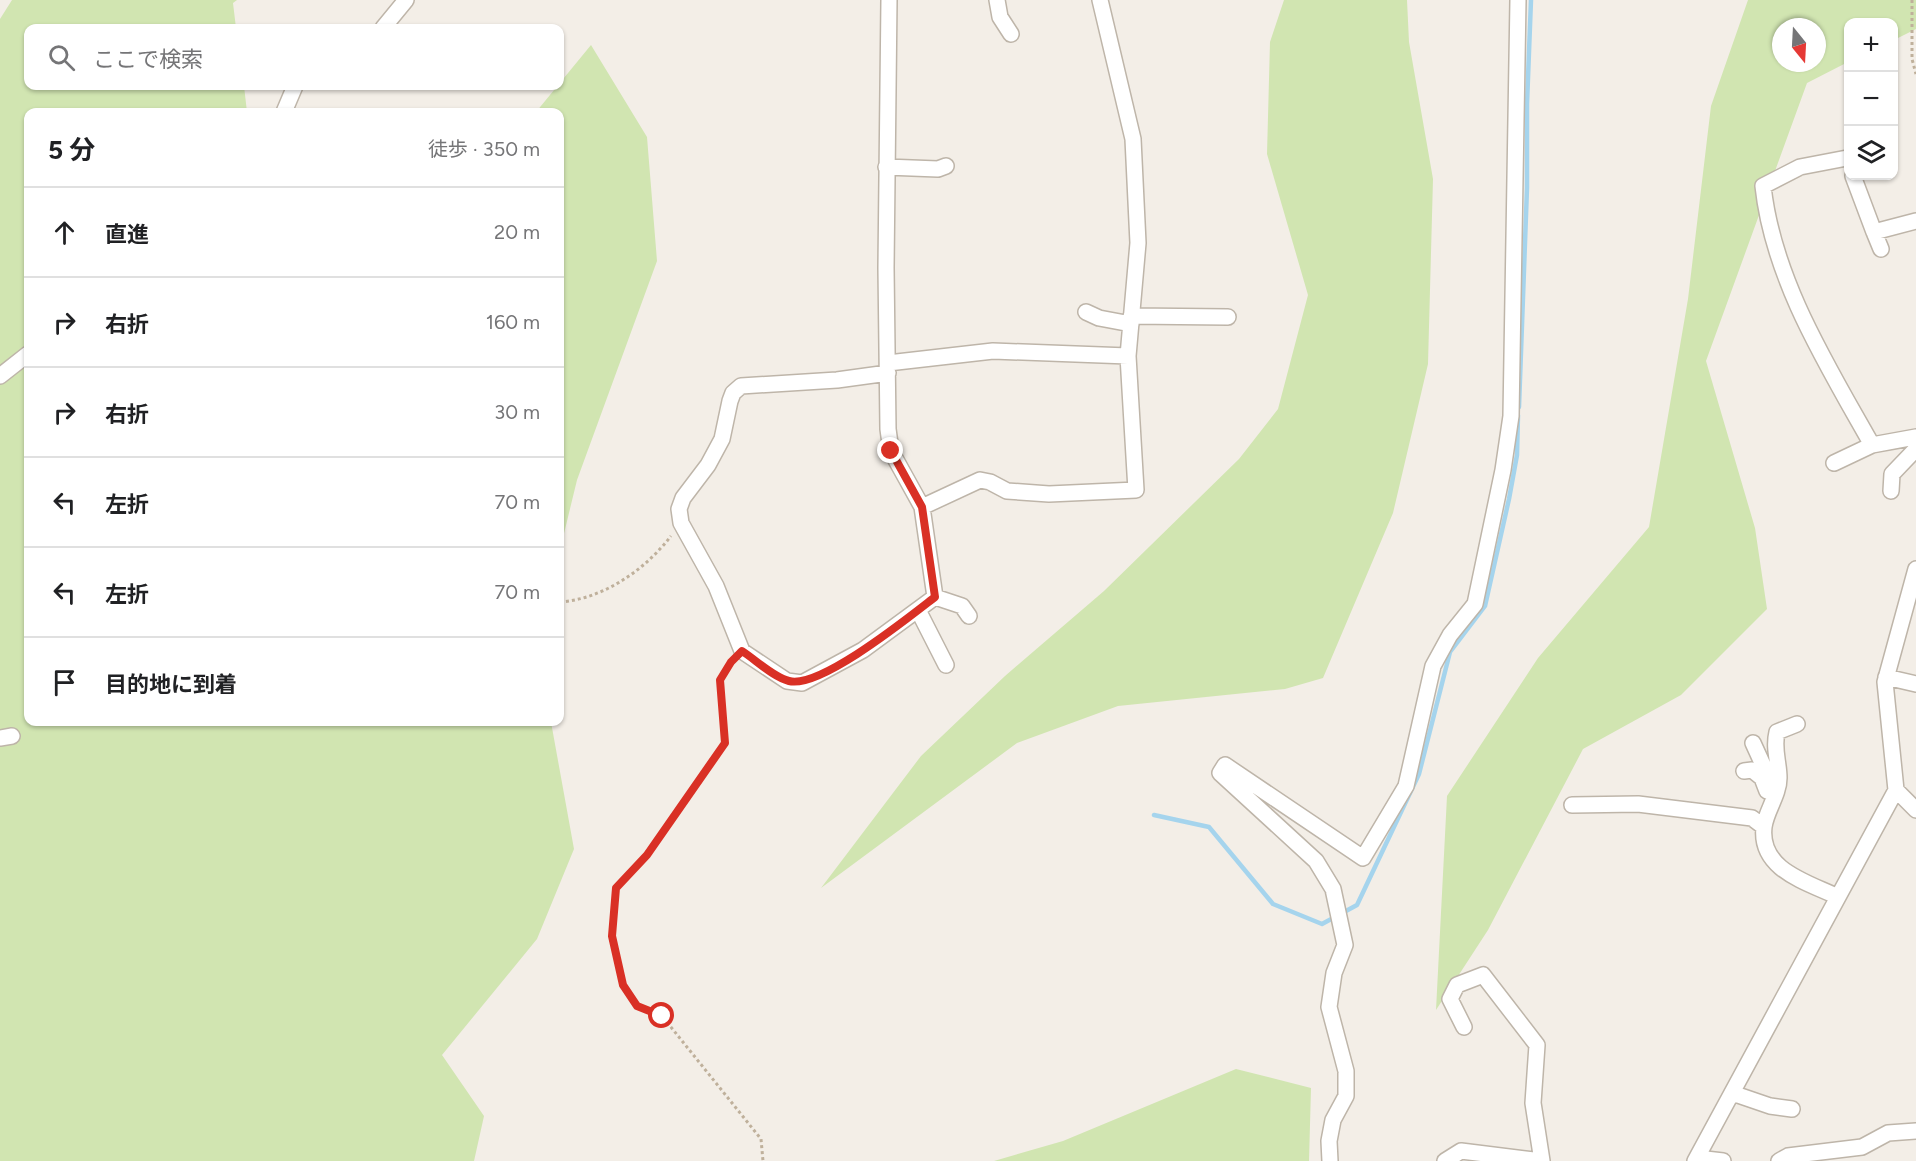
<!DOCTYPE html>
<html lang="ja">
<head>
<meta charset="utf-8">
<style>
  body { margin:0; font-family:Figtree,"Noto Sans JP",sans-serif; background:#f2f2f2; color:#202124 }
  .controls { position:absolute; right:18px; top:18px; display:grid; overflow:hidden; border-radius:12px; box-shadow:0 2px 4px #0004 }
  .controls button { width:54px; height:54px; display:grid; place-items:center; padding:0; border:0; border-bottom:2px solid #e0e0e0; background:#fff; color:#202124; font:30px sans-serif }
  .compass { position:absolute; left:1772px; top:18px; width:54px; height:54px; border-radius:50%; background:#fff; box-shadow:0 2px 4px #0004; rotate:162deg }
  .stop { position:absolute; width:18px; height:18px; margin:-14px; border:4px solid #d93025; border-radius:50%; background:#fff }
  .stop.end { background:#d93025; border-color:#fff; box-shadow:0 2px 6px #0008 }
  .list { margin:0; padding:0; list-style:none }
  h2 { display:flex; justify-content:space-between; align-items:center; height:78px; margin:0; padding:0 24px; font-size:26px }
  h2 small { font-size:20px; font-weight:400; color:#757577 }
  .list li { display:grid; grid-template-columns:39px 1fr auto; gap:18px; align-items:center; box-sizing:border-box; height:90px; padding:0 24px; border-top:2px solid #e0e0e0 }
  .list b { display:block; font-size:22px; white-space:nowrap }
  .list em { font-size:20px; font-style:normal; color:#757577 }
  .icon { flex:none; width:33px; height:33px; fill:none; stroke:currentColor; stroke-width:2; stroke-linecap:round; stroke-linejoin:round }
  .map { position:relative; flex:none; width:1916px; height:1161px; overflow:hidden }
  .search { position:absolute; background:#fff; box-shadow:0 2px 4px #0004; left:24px; top:24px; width:540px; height:66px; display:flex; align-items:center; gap:15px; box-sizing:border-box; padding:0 21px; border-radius:12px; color:#757577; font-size:22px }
  .panel { position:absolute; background:#fff; box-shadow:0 2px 4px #0004; left:24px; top:108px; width:540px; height:618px; border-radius:12px }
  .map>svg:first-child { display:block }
  .green { fill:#d1e5b1; fill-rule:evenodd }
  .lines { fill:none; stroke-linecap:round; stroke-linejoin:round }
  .stream { stroke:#a5d4ed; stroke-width:4.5 }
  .street-casing { stroke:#beb5a9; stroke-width:18 }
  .path { stroke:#bfb09b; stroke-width:3; stroke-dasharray:3 3; stroke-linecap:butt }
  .street { stroke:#fff; stroke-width:15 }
  .route { stroke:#d93025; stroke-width:8 }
</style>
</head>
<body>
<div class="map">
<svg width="1916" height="1161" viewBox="0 0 1916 1161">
  <rect width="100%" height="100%" fill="#f3eee7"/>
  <!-- green -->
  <path class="green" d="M12,0H237L233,3L236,28H28V86H244L247,112H28V722H551L574,849L537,939L442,1055L484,1116L474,1161H0V19Z
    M1284,0H1407L1409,42L1433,179L1428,364L1393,513L1323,678L1285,689L1118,706L1017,743L821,888L921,756L1005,676L1104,591L1239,459L1278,409L1308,295L1267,154L1270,42Z
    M1748,0H1916V29L1894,40V22H1848V62L1807,83L1706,361L1755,528L1767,609L1681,695L1583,749L1488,930L1436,1010L1447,796L1538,658L1649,527L1688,299L1711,106ZM1781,27H1817V63H1781Z
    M591,45L647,137L657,261L577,480L560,550V112H536Z
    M1236,1069L1311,1088L1309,1161H994L1063,1141Z"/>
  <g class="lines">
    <!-- stream -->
    <path class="stream" d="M1519,407L1527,188V104L1531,0
      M1154,815L1209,827L1273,904L1322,924L1357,905L1419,774L1450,652L1485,606L1509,499L1517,455L1518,415"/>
    <!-- street casing -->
    <g class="street-casing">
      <path id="street" d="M889,0L886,268L888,429L891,451L922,507L980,480L990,482L1007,491L1049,494L1136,490L1128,356L1138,243L1133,139L1100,0
        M997,0L1000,17L1011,34
        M383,28L406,0
        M284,112L295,86
        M1847,158L1800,167L1763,186C1773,279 1827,365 1872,445L1916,437
        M886,167L938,169L946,166
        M1853,176L1874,232L1916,221
        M1874,232L1881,249
        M1086,312L1099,318L1131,324
        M1131,316L1228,317
        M888,363L993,351L1128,356
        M888,373L837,380L741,386L733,393L730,401L722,439L708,465L683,498L679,509L681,523L716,586L742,651L787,681L802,683L863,650L935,597L922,507
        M0,376L28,354
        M1834,463L1872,445
        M1891,491L1892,474L1916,449
        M935,597L962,606L969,616
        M918,610L946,665
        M1886,677L1916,684
        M1797,724L1777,732C1773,749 1779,762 1779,778C1779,795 1766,811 1764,827C1759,870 1807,882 1838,897
        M0,738L12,736
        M1753,743L1774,789
        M1744,771L1752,770L1762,778L1767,791
        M1896,790L1916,810
        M1572,805L1638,804L1752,818L1764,827
        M1464,1027L1450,999L1457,985L1483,975L1537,1045L1533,1103L1542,1161
        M1732,1093L1770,1106L1792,1109
        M1697,1158L1723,1161
        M1330,1161L1329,1141L1333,1120L1346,1096V1071L1329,1007L1334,973L1345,945L1333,889L1316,861L1220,773L1225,765L1363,858L1406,786L1433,666L1450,635L1475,604L1503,470L1511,416L1518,0
        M1445,1161L1461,1151L1542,1161
        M1695,1161L1896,790L1885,682L1916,569
        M1779,1161L1788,1156L1862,1147L1888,1133L1916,1131"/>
    </g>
    <!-- path -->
    <path class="path" d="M1912,0V59L1916,74
      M560,602C603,599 645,570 671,536
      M732,661L720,680L725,743L647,855L616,888L612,936L623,985L637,1006L662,1016L761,1139L763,1161"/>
    <!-- street -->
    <use href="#street" class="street"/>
  </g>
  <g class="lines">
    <!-- route -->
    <path class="route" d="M662,1016L637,1006L623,985L612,936L616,888L647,855L725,743L720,680L731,662L742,651C756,660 773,677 789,681C820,689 909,617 935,597L922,507L891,451"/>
  </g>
</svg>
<div class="controls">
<button>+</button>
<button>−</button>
<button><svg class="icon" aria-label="layers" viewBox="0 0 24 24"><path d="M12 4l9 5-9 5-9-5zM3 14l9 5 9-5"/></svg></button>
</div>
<svg class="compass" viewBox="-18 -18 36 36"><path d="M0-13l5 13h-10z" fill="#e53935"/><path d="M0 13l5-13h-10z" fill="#757577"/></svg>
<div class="stop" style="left:662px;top:1016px"></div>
<div class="stop end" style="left:891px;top:451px"></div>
<div class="search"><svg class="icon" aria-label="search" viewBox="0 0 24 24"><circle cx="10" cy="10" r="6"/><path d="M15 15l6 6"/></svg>ここで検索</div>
<section class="panel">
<h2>5 分<small>徒歩 · 350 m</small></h2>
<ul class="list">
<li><svg class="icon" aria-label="ahead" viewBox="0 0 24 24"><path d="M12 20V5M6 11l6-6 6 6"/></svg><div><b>直進</b></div><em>20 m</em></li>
<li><svg class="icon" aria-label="right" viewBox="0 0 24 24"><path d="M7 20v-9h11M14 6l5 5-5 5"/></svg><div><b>右折</b></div><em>160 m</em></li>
<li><svg class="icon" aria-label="right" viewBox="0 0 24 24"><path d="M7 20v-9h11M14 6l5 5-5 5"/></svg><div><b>右折</b></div><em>30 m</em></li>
<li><svg class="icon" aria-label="left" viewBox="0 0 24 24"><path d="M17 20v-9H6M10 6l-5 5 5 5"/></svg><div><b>左折</b></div><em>70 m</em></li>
<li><svg class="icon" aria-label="left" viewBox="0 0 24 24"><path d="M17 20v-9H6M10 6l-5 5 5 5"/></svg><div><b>左折</b></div><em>70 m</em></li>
<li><svg class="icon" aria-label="arrive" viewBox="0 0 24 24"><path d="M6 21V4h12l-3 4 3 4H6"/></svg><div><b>目的地に到着</b></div></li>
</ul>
</section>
</div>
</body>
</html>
